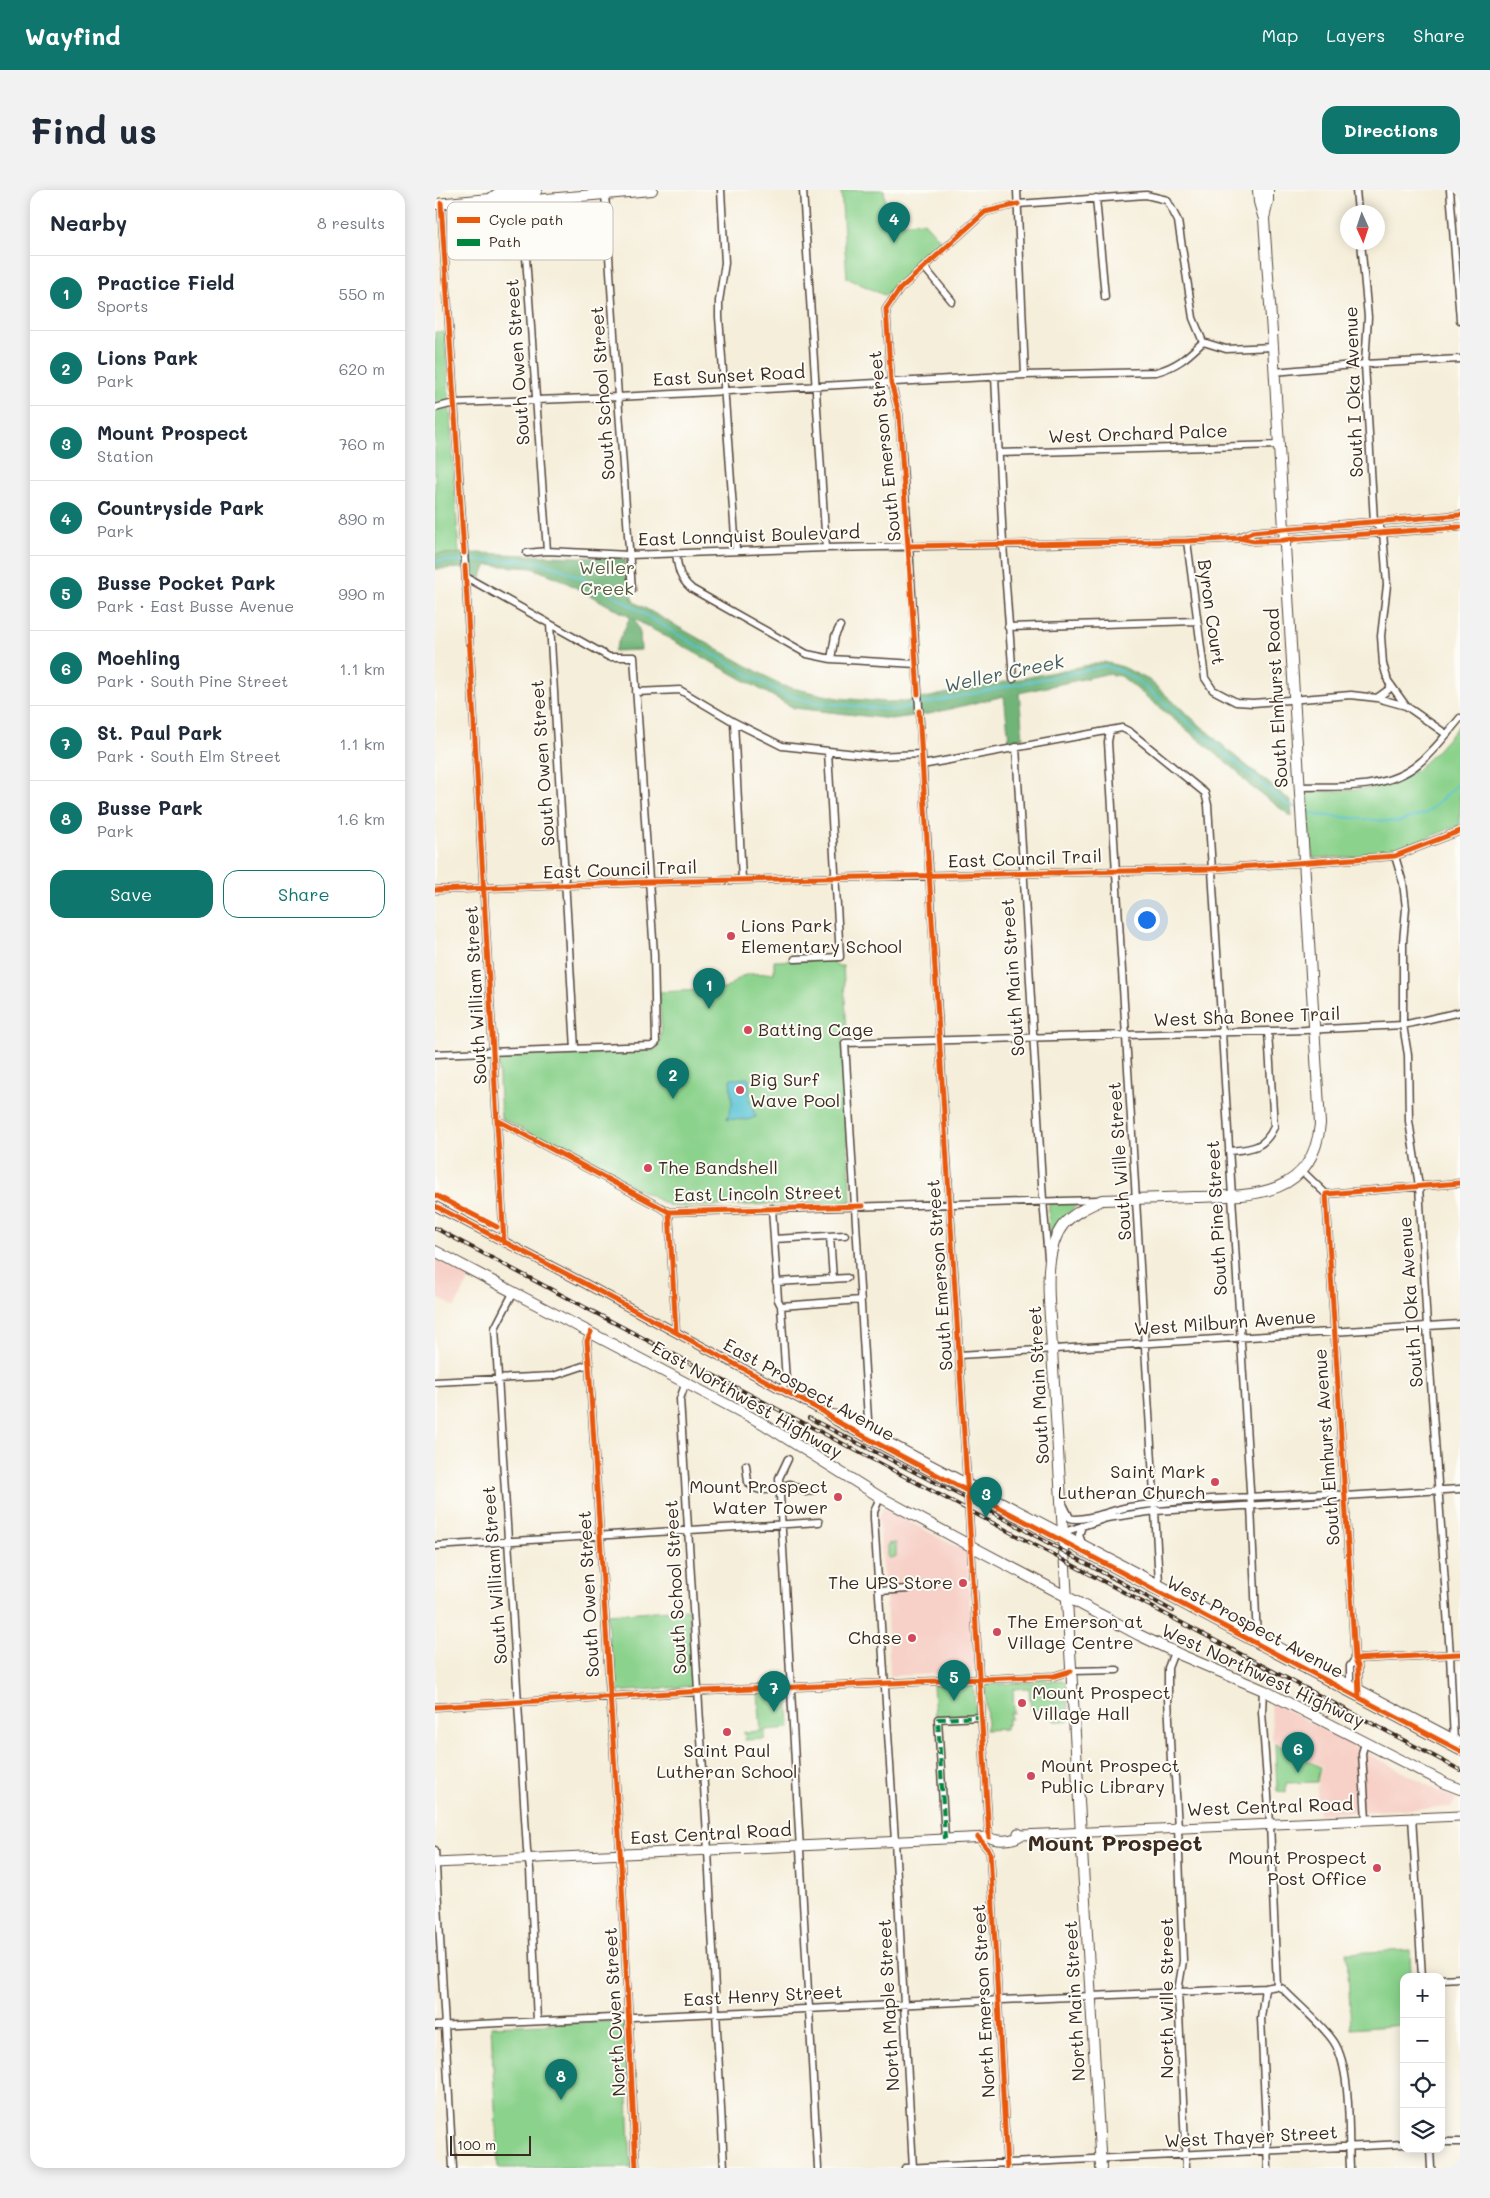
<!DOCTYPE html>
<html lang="en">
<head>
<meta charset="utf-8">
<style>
  body { margin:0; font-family:Mali,sans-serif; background:#f2f2f3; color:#1f2937 }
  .controls { position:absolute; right:15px; bottom:15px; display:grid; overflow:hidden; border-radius:10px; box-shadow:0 2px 12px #0003 }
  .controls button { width:45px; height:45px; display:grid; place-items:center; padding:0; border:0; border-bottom:1px solid #e0e1e3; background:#fff; color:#1f2937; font:25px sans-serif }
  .compass { position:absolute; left:905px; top:15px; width:45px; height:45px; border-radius:50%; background:#fff; box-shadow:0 2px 12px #0003; rotate:177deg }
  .scale { position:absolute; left:15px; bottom:12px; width:81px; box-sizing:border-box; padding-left:5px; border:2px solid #3b2a1e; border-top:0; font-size:14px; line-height:18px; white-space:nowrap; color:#3b2a1e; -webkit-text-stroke:4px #fdfcf7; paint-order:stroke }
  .you { position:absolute; left:711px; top:729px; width:18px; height:18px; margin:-12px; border:4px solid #fff; border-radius:50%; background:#1a73e8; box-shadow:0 0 0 8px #1a73e833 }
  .badge { display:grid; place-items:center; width:32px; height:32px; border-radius:50%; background:#0f766e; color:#fff; font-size:16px; font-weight:700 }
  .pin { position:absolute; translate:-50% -41px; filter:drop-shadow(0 1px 2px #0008) }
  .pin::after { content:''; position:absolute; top:26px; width:18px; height:15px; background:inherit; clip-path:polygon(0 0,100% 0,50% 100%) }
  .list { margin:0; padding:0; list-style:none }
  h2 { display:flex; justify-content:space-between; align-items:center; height:65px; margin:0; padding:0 20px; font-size:21px }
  h2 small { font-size:16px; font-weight:400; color:#747a83 }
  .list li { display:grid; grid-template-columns:32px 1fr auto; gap:15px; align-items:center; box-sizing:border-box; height:75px; padding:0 20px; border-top:1px solid #e0e1e3 }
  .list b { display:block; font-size:19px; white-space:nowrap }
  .list p { margin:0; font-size:16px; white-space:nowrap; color:#747a83 }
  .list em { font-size:16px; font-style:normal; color:#747a83 }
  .actions { display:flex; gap:10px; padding:15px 20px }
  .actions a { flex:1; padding:11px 0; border:1px solid #0f766e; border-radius:15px; text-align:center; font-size:18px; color:#0f766e }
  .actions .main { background:#0f766e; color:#fff }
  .icon { flex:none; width:28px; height:28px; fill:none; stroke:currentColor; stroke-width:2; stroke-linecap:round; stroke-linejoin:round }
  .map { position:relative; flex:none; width:1025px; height:1978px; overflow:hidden; border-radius:15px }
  header { display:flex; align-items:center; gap:30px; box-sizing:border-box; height:70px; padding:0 25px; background:#0f766e; color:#fff }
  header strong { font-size:24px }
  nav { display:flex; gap:28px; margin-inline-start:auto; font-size:18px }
  .intro { display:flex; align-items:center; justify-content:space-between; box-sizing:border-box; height:120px; padding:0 30px }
  h1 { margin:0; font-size:35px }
  .button { padding:12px 22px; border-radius:15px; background:#0f766e; color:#fff; font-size:18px; font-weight:700 }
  main { display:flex; gap:30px; padding:0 30px }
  aside { flex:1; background:#fff; border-radius:15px; box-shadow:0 2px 12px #0003 }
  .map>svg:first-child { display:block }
  .built { fill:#f7d1c8 }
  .green { fill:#8bd28c; stroke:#637e55 }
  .forest { fill:#70b478; stroke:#566f4b }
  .water { fill:#59c2d5; stroke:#4a767a }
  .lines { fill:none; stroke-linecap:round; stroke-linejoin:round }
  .stream { stroke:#59c2d5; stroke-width:2 }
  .minor-casing { stroke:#57473a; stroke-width:9 }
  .tertiary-casing { stroke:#57473a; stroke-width:10 }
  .secondary-casing { stroke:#57473a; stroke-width:11 }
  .primary-casing { stroke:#57473a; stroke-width:12 }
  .minor { stroke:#fff; stroke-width:6 }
  .tertiary { stroke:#fff; stroke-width:8 }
  .secondary { stroke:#fff; stroke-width:9 }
  .primary { stroke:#fff; stroke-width:10 }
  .rail-casing { stroke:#3b2a1e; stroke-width:4 }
  .rail { stroke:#fdfcf7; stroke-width:2; stroke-dasharray:5.5; stroke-linecap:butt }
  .quiet { stroke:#00873e; stroke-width:4; stroke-dasharray:8 4; stroke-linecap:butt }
  .cycleway-casing { stroke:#fdfcf7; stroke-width:8 }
  .cycleway { stroke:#e8590c; stroke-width:5 }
  .poi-dot { fill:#d1495b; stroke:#fdfcf7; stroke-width:2 }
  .labels { text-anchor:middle; stroke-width:4; stroke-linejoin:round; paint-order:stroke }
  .street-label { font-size:18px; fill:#3b2a1e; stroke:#fdfcf7 }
  .park-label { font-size:18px; fill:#535c3f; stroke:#fdfcf7 }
  .poi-label { font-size:18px; fill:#3b2a1e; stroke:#fdfcf7; text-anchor:start }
  .water-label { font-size:19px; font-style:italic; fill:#465f5e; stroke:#fdfcf7 }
  .district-label { font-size:22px; font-weight:bold; fill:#3b2a1e; stroke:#fdfcf7 }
  .key { fill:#fdfcf7; stroke:#c3bdb6; stroke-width:1 }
  .key-label { font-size:14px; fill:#3b2a1e }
</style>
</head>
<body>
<header>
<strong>Wayfind</strong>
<nav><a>Map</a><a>Layers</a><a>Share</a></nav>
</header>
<div class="intro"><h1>Find us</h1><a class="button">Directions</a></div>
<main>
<aside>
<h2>Nearby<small>8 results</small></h2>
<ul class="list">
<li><span class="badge">1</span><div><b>Practice Field</b><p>Sports</p></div><em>550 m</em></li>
<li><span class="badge">2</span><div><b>Lions Park</b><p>Park</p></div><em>620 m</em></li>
<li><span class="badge">3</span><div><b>Mount Prospect</b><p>Station</p></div><em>760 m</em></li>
<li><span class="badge">4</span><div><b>Countryside Park</b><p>Park</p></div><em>890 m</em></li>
<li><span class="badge">5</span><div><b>Busse Pocket Park</b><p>Park · East Busse Avenue</p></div><em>990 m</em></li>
<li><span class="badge">6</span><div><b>Moehling</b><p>Park · South Pine Street</p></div><em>1.1 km</em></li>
<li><span class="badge">7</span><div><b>St. Paul Park</b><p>Park · South Elm Street</p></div><em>1.1 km</em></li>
<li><span class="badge">8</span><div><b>Busse Park</b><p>Park</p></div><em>1.6 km</em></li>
</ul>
<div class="actions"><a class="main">Save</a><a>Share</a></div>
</aside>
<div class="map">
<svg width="1025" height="1978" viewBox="0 0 1025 1978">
  <rect width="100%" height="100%" fill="#fdfcf7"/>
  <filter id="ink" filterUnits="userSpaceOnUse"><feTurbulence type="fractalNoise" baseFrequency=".02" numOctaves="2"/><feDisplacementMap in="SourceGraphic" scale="10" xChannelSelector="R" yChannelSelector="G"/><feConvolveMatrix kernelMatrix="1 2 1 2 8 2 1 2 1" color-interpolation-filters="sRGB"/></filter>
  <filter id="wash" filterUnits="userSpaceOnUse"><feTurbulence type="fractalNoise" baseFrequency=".0096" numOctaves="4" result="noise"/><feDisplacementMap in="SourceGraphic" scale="20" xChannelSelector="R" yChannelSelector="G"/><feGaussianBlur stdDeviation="1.12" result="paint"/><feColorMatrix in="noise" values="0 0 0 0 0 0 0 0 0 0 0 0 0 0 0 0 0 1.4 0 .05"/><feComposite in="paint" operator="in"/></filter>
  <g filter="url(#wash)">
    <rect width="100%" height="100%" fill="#f5eeda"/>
    <!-- built -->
    <path class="built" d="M0,1069L35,1088L20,1117L0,1107Z
      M448,1318L532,1362L539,1482L455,1486L451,1408L443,1328Z
      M836,1512L1021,1610L1016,1617L884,1624L882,1597L887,1576L837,1550Z"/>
    <!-- green -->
    <path class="green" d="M406,0H449L452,34L489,32L509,54L457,99L454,105H449L412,88Z
      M0,142H10L24,364L0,365Z
      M1025,534V635L960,660L920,667L878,668L870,602C903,601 956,601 982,579C998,566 1012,549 1025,534Z
      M397,770L401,776H408L412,842L407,843L416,1012L244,1017L235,1016L66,928L63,871L65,866L220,860C231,850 224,817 224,802L290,799L307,786L315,784L339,783V771Z
      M644,1012L613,1046L614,1013Z
      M461,1353V1367L453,1368V1354Z
      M253,1419L258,1496L180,1502L177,1500L172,1424Z
      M608,1488L614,1491L628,1490L631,1493L634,1531H619L618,1519L596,1520L594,1498L578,1499L579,1523H575L576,1529H573V1535H570V1539L550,1540L552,1534L550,1497L552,1492L559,1491L563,1494L600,1492L603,1489Z
      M536,1493L538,1494L541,1525L500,1527L498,1495Z
      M350,1501L353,1503L355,1538L330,1540V1549L310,1550L309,1542L326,1541L323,1503Z
      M840,1553L885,1577L882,1592L851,1593V1602L842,1601Z
      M975,1760L976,1787H969V1835L916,1839L912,1763Z
      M187,1831L190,1835L196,1978H63L56,1836Z"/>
    <!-- forest -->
    <path class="forest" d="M44,363L190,369L194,402L199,412L348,496L403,508L452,512L474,511L669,472L688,477L714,490L801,567L856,611L857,627L814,595L802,581L686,486L671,484L584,503L588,548L574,550L569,506L494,524L456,529L359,518L199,429L205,442L206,460L179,461L195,427L123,388L97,378L52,375L45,390L35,385L32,378L0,379V364Z"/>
    <!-- water -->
    <path class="water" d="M314,888L315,912L321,927L313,930L292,929L297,914L295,889Z"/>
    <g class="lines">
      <!-- stream -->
      <path class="stream" d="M0,371H27
        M32,371L85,370L104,372L123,378L164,396L238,442L350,505L378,512L458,520L671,476L686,481L702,490L851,614L863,618
        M870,620L882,625L962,632L992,623L1025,592"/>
    </g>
  </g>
  <g filter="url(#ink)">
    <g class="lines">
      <!-- minor casing -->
      <g class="minor-casing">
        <path id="minor" d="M286,0L290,73L284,111V127L301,360
          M368,0L391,358
          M582,0L590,185
          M921,0L923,22
          M1015,0L1025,130
          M170,3L183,207L197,400
          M661,8L670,107
          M87,11L112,361
          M6,13L30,376L69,1053
          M926,52L933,127L930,174L939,332L948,342L952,395L946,446L948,474L953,491L971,516
          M489,77L517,111
          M768,152L791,159L838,157
          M839,182L930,174L1025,169
          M560,186L568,354L578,489
          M0,218L19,213L183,207L590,185L721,182C743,176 752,167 768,152
          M564,263L843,255
          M805,347L818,342L848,339L1025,325
          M752,351L770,488L778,500L801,512L818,513L916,505L942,508L971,516L1011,544
          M92,363L112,361L194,365L391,358L752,351L804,348L819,351L849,350L1025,337
          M241,363C243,379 244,388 257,399L372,464L396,469L481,474
          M115,434L140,859
          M573,437L761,431
          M396,469L400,446L405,436
          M201,502L245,500L299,532L347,556L440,566L486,564
          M942,508L953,500L956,495
          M299,532L307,690
          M675,540L673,552L720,1321L724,1393L723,1397
          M581,557L608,1010L613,1068
          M487,575L687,538L695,542L770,603L773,615L816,1316L822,1449
          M864,597C902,596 951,601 983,574C999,561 1012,544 1025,528
          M960,666L968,693L971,718L968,752V835L973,865L974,931L984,996L992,1136L1015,1465L1019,1551
          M0,700L213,692L775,679L960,666L1025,641
          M360,769L405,767L393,562
          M0,864L217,856L221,853L219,764L199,467H174L31,387
          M62,930L234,1022L663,1010
          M794,961C816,959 829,959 839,937L833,842
          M867,981L891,1004L1025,993
          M891,1004L920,1469L923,1476L924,1501
          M337,1018L343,1110L346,1116L351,1191L347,1199
          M234,1022L241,1142
          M395,1046L398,1089
          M339,1049L410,1045
          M341,1092L412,1088
          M78,1103L60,1138L92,1660L95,1679L102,1831
          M346,1116L426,1110
          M156,1142L152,1151L154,1174L186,1675L201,1978
          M524,1165L1025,1134
          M0,1192L118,1186L154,1174
          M251,1192L245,1209L273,1661L289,1978
          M434,1246L410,853L870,840L968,835L1025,822
          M353,1269L344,1288L383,1978
          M311,1275L313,1292C324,1307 342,1297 355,1294L371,1302L379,1300
          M445,1307L439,1322V1328L460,1651L478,1978
          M629,1316L635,1328C646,1333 680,1319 694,1317C760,1308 827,1307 894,1303L909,1306L1025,1299
          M647,1336L644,1345L647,1353
          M629,1342L672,1328L720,1321L895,1311L908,1306
          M0,1356L384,1332
          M445,1401L473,1399
          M739,1462L733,1478V1508L736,1571L740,1587L743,1638L748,1771L743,1801L751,1978
          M920,1469L1025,1464
          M915,1496V1476L920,1469
          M828,1500L827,1522L835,1633L842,1796
          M0,1517L270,1501L619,1486L636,1481L682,1480
          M930,1553L927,1563L931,1630
          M977,1627L987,1787
          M543,1647L555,1662L572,1978
          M554,1647L474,356L464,224L456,192L451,119L465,99L550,22L583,14L711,5L732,10L743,31L758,128L768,152
          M510,1649L503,1529L546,1527
          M0,1660L18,1978
          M1006,1789L1025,1788
          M830,1798L826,1828L833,1978
          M0,1836L830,1798L842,1796L848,1799C862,1814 888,1835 899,1852C917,1880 913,1944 915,1978
          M1006,1952H1025
          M995,1959L996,1978
          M470,1978L969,1954"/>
      </g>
      <!-- tertiary casing -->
      <g class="tertiary-casing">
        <path id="tertiary" d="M0,1016L147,1092L389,1222L401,1231L434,1249L1025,1561
          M393,1223L402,1225L1025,1552"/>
      </g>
      <!-- secondary casing -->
      <g class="secondary-casing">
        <path id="secondary" d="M583,1643L586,1645L1025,1626
          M0,1673L510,1649L554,1647C561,1652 579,1651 586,1645"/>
      </g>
      <!-- primary casing -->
      <g class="primary-casing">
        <path id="primary" d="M55,9L62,4L102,0
          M0,14L55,9L65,13L217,0
          M829,28L833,11V0
          M0,1061L327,1233L445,1307L536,1356L704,1445L746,1465L828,1500L1012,1594L1025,1599
          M666,1978L617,1160C616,1123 605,1065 628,1035C638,1023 654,1016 667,1010C698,1009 729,1008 759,1007C817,1006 878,1007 885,934L838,157L829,29L824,12L823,0"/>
      </g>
      <!-- minor -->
      <use href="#minor" class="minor"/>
      <!-- tertiary -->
      <use href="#tertiary" class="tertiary"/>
      <!-- secondary -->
      <use href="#secondary" class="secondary"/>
      <!-- primary -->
      <use href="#primary" class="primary"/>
      <!-- rail casing -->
      <g class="rail-casing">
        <path id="rail" d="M0,1038L1025,1580
          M374,1228L544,1315L738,1421"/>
      </g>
      <!-- rail -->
      <use href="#rail" class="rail"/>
      <!-- quiet -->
      <path class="quiet" d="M510,1649L503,1529L546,1527"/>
      <!-- cycleway casing -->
      <g class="cycleway-casing">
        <path id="cycleway" d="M6,13L29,363
          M806,347L818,342L848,339L1025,325
          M474,356L752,351L804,348L819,351L849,350L1025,337
          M30,376L69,1053
          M483,504L464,224L456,192L451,119L465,99L550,22L583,14
          M484,521L554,1647
          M0,700L213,692L775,679L960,666L1025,641
          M62,930L234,1022L428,1016
          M0,1005L62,1037
          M0,1016L147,1092L389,1222L401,1231L434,1249L1025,1561
          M234,1022L241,1142
          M156,1142L152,1151L154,1174L186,1675L201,1978
          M920,1469L1025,1464
          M924,1507L923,1476L920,1469L891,1004L1025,993
          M0,1517L270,1501L619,1486L636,1481
          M543,1647L555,1662L572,1978"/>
      </g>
      <!-- cycleway -->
      <use href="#cycleway" class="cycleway"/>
    </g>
  </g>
  <!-- markers -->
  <g class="poi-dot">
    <circle cx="296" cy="746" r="5"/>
    <circle cx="313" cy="840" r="5"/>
    <circle cx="305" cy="900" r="5"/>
    <circle cx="213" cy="978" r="5"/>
    <circle cx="780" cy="1292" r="5"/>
    <circle cx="403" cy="1307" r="5"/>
    <circle cx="528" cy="1393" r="5"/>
    <circle cx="562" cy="1442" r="5"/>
    <circle cx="477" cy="1448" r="5"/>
    <circle cx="587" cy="1513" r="5"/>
    <circle cx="292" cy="1542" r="5"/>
    <circle cx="596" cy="1586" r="5"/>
    <circle cx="942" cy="1678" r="5"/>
  </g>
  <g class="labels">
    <!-- street labels -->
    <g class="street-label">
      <text transform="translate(83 172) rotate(-94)" y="6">South Owen Street</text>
      <text transform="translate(294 186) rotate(-3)" y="6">East Sunset Road</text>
      <text transform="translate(919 202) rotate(-92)" y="6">South I Oka Avenue</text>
      <text transform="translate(168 203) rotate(-94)" y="6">South School Street</text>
      <text transform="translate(703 244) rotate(-2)" y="6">West Orchard Palce</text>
      <text transform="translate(450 256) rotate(-96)" y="6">South Emerson Street</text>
      <text transform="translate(314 346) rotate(-2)" y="6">East Lonnquist Boulevard</text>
      <text transform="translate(776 422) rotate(82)" y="6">Byron Court</text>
      <text transform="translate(842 508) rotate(-93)" y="6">South Elmhurst Road</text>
      <text transform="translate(108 573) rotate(-94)" y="6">South Owen Street</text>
      <text transform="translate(590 669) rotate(-2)" y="6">East Council Trail</text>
      <text transform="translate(185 680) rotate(-2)" y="6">East Council Trail</text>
      <text transform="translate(578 787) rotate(-94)" y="6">South Main Street</text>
      <text transform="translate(41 805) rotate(-93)" y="6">South William Street</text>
      <text transform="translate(812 827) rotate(-2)" y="6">West Sha Bonee Trail</text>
      <text transform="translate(685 971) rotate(-94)" y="6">South Wille Street</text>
      <text transform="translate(323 1004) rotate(-1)" y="6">East Lincoln Street</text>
      <text transform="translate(782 1028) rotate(-93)" y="6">South Pine Street</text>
      <text transform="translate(505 1085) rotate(-94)" y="6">South Emerson Street</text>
      <text transform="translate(976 1112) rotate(-94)" y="6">South I Oka Avenue</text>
      <text transform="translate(790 1133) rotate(-4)" y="6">West Milburn Avenue</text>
      <text transform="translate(604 1195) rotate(-93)" y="6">South Main Street</text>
      <text transform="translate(374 1200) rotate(29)" y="6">East Prospect Avenue</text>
      <text transform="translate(312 1210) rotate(30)" y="6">East Northwest Highway</text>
      <text transform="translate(892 1257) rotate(-94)" y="6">South Elmhurst Avenue</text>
      <text transform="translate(60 1385) rotate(-94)" y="6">South William Street</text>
      <text transform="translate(241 1397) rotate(-93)" y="6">South School Street</text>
      <text transform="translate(154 1404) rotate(-93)" y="6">South Owen Street</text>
      <text transform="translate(820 1437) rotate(28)" y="6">West Prospect Avenue</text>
      <text transform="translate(828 1486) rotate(25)" y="6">West Northwest Highway</text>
      <text transform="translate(835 1617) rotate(-2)" y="6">West Central Road</text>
      <text transform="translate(276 1644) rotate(-3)" y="6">East Central Road</text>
      <text transform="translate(328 1806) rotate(-3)" y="6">East Henry Street</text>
      <text transform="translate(732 1808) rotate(-90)" y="6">North Wille Street</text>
      <text transform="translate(549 1811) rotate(-93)" y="6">North Emerson Street</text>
      <text transform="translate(640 1811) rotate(-93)" y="6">North Main Street</text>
      <text transform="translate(454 1815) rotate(-93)" y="6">North Maple Street</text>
      <text transform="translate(180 1822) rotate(-93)" y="6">North Owen Street</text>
      <text transform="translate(816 1947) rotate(-3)" y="6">West Thayer Street</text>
    </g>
    <!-- park labels -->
    <g class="park-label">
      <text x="172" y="384">Weller<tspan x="172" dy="21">Creek</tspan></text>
    </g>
    <!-- poi labels -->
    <g class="poi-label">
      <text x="306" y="742">Lions Park<tspan x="306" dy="21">Elementary School</tspan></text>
      <text x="323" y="846">Batting Cage</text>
      <text x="315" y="896">Big Surf<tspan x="315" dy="21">Wave Pool</tspan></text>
      <text x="223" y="984">The Bandshell</text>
      <text x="770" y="1288" text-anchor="end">Saint Mark<tspan x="770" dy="21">Lutheran Church</tspan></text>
      <text x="393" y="1303" text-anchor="end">Mount Prospect<tspan x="393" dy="21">Water Tower</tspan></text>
      <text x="518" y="1399" text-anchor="end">The UPS Store</text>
      <text x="572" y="1438">The Emerson at<tspan x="572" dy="21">Village Centre</tspan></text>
      <text x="467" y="1454" text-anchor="end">Chase</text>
      <text x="597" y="1509">Mount Prospect<tspan x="597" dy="21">Village Hall</tspan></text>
      <text x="292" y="1567" text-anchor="middle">Saint Paul<tspan x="292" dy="21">Lutheran School</tspan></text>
      <text x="606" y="1582">Mount Prospect<tspan x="606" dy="21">Public Library</tspan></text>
      <text x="932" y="1674" text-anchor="end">Mount Prospect<tspan x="932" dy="21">Post Office</tspan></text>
    </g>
    <!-- water labels -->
    <g class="water-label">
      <text transform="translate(569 483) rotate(-12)" y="7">Weller Creek</text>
    </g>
    <!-- district labels -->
    <g class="district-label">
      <text x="680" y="1661">Mount Prospect</text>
    </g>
  </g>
  <!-- legend -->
  <rect x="12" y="12" width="166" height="58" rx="8" class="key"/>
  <rect x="22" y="27" width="23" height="6" fill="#e8590c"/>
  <rect x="22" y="49" width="23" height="7" fill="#00873e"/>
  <g class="key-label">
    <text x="54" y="35">Cycle path</text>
    <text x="54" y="57">Path</text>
  </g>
</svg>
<div class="controls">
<button>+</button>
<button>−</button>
<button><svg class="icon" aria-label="locate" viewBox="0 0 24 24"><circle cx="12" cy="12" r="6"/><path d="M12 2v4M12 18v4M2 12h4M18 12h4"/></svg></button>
<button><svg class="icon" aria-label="layers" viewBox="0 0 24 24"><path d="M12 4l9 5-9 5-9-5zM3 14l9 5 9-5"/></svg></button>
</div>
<svg class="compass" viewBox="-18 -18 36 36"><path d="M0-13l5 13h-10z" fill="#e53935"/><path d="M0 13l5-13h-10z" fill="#747a83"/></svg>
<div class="scale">100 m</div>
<div class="you"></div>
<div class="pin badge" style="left:274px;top:819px">1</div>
<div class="pin badge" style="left:238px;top:909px">2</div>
<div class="pin badge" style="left:551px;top:1328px">3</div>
<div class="pin badge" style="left:459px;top:53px">4</div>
<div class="pin badge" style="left:519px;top:1511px">5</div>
<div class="pin badge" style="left:863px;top:1583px">6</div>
<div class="pin badge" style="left:339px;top:1522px">7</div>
<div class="pin badge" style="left:126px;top:1910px">8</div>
</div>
</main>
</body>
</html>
